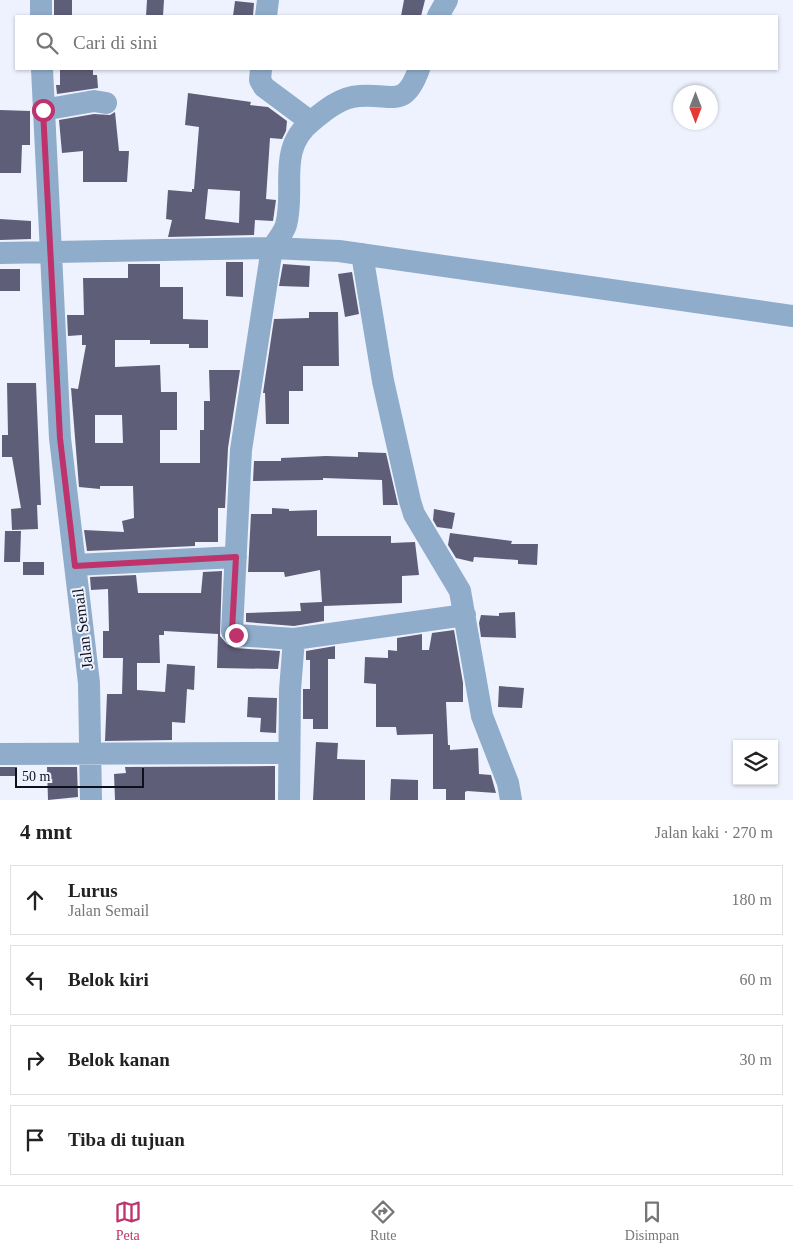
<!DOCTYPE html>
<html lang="id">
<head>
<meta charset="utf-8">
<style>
  body { margin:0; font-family:Georgia,serif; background:#f6f6f6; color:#222 }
  .controls { position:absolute; right:15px; bottom:15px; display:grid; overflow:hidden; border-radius:0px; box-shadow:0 1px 4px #0004 }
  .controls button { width:45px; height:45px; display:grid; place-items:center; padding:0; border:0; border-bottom:1px solid #e0e0e0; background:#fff; color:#222; font:25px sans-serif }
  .compass { position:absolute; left:673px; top:85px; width:45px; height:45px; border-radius:50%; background:#fff; box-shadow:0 1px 4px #0004; rotate:180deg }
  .scale { position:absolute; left:15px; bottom:12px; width:129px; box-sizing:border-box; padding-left:5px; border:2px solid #0d101a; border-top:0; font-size:14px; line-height:18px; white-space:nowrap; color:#0d101a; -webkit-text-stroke:4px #edf2fe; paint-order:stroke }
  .stop { position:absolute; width:15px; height:15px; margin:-11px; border:4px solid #be336b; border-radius:50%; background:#fff }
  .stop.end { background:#be336b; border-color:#fff; box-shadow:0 1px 5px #0008 }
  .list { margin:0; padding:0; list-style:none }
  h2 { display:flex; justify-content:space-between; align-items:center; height:65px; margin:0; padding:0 20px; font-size:21px }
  h2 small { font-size:16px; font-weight:400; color:#767676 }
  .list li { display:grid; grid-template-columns:32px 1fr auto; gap:15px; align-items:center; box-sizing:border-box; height:70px; margin:0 10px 10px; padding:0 10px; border:1px solid #e0e0e0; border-radius:0px }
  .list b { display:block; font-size:19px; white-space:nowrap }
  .list p { margin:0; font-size:16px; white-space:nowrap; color:#767676 }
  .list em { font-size:16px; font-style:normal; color:#767676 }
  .icon { flex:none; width:28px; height:28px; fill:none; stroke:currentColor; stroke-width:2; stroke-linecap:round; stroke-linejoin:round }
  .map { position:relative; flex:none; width:793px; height:800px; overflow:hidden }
  .search { position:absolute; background:#fff; box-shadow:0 1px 4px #0004; left:15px; right:15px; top:15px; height:55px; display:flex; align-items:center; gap:12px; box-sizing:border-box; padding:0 18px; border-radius:0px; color:#767676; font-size:19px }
  .sheet { height:385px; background:#fff }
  nav { display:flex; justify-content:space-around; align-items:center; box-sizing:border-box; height:70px; border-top:1px solid #e0e0e0; background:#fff; font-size:14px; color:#767676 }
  nav a { display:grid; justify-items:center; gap:2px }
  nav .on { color:#be336b }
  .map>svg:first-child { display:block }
  .building { fill:#5f5e79; fill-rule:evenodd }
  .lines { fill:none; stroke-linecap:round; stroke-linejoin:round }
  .minor { stroke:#90accb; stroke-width:22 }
  .route { stroke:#be336b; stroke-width:6 }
  .labels { text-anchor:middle; stroke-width:4; stroke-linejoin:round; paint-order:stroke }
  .street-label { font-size:16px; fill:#0d101a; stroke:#edf2fe }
</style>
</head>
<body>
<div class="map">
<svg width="793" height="800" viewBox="0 0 793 800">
  <rect width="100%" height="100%" fill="#edf2fe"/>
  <!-- building -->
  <path class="building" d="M54,0H72V16H54Z
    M147,0H164L163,16H146Z
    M404,0H425L421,16H401Z
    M235,1L254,3L253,16H233Z
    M60,69H93V75H97L98,88L57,94L56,85H60Z
    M188,93L251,102L250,105L268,107L287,121L286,131L282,139L270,138L266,199L276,200L273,221L255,220L254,235L168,237L172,220L166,219L168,190L192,192V189H194L199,127L185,125ZM208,189L240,191L239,223L205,219Z
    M0,110L30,111V145H22L21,173H0Z
    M115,112L119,151H129L127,182H83V151L62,153L59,120L94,114L110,115Z
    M0,219L31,221V239L0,240Z
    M226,262H243V297L226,296Z
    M128,264H160V287H183V319L208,320V348H189V344H150V340H115V367L160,365L161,392H177V430H160V463H200V430H204V401H210L209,370H240L228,448L225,508H218V542H195V546L87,551L84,530L124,532L122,521L134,518L133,486H100V489L79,487L71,388L78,389L86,345H82V335L68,336L67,315H84L83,278H128ZM95,415H122L123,443H95Z
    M283,264L310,266L309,287L279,286Z
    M0,269H20V291H0Z
    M352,272L359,314L345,317L338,274Z
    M309,312H338L339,366H303V391H289V424H266L265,393H263L274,319L309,318Z
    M7,383H36L41,505H37L38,529L12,530L11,509L21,508L12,457H2V435H8Z
    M358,452L386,453L398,505H383L382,480L323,478V480L253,481L254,461H281V458L326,456L358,457Z
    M272,508L289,509V511L317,510V536H391V543L415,542L419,575L402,576V603L324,606V621L294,626L246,622V613L301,611L300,603L322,602L320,570L285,577L284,572H248L251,514H272Z
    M434,509L455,513L452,529L437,527L433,520Z
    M5,531H21L20,562H4Z
    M450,533L512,541L511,544H538L537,565L518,564V560L474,557L473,562L456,558L448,545Z
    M23,562H44V575H23Z
    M222,571L220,636L227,644L235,648L280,651L278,669L217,668L218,634L164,631V635H159L160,663H137V690L165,692L167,664L195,666L194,690L187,689L185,723L172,722V740L105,741L107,694H122L123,658H103V631H109L108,589L91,590L90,577L136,575L138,593H201L203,572Z
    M515,612L516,638L481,637L479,623L481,615L499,616V613Z
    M454,630L463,683V702H446L448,745H450V750L478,748L479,774L491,775L496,793L467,791L465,792V800H446V789H433V734L397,735L396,727H376V684L364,683L365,657L388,658V650L397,651V638L422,634V650H429L432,633Z
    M335,646V659H328V729H313V719H303V689H310V660H306V651Z
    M499,686L524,688L522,708L498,707Z
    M248,697L277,698L276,733L260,732L261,718L247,717Z
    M316,742L338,743L337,759L365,760V800H313Z
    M275,766V800H115L114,774L126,773L125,767Z
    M0,767H17V776H0Z
    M47,767H77L78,797L48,800Z
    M391,779L418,780V800H390Z"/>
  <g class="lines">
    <!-- minor -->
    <path class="minor" d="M41,0V16
      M266,16L268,0
      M438,16L447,0
      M42,69L60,438L89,683L91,800
      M261,69L260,80L264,87L311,122
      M43,110L94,101L106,103
      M0,253L272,248L339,251L793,316
      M362,254L383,381L410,501L414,514L460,591L482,716L508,783L511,800
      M75,565L236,557
      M294,639L465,615
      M0,754L288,753
      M289,800L290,690L294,639L236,635L232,631L241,450L272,248C277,241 284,232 286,225C296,189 276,149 312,121C325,110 341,97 359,96C393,93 404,110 419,69"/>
  </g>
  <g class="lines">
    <!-- route -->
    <path class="route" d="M43,110L60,438L75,566L236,557L232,631L236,635"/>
  </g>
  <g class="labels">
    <!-- street labels -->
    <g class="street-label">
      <text transform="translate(82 629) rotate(-97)" y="6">Jalan Semail</text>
    </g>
  </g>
</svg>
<div class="controls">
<button><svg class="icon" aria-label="layers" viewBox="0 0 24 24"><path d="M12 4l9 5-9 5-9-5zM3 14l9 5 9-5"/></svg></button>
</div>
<svg class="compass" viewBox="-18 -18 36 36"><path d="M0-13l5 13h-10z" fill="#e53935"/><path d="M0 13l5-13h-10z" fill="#767676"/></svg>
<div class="scale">50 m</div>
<div class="stop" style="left:43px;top:110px"></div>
<div class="stop end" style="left:236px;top:635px"></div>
<div class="search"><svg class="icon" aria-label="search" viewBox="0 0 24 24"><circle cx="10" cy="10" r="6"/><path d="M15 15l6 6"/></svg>Cari di sini</div>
</div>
<section class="sheet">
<h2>4 mnt<small>Jalan kaki · 270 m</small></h2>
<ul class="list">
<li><svg class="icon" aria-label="ahead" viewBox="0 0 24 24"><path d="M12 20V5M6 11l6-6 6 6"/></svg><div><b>Lurus</b><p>Jalan Semail</p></div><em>180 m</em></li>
<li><svg class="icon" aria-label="left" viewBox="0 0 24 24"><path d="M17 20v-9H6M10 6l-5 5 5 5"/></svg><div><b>Belok kiri</b></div><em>60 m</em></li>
<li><svg class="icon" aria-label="right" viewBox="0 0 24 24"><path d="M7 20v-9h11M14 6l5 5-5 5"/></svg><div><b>Belok kanan</b></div><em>30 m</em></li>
<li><svg class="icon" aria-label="arrive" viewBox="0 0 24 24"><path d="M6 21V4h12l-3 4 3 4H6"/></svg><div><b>Tiba di tujuan</b></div></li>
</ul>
</section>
<nav>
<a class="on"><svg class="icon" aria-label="map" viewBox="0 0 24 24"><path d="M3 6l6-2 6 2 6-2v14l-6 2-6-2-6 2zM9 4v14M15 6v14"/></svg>Peta</a>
<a><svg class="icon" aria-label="directions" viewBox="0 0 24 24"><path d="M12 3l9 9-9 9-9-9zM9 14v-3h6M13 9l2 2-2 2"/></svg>Rute</a>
<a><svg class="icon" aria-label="saved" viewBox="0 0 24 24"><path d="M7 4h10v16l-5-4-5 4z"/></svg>Disimpan</a>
</nav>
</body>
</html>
